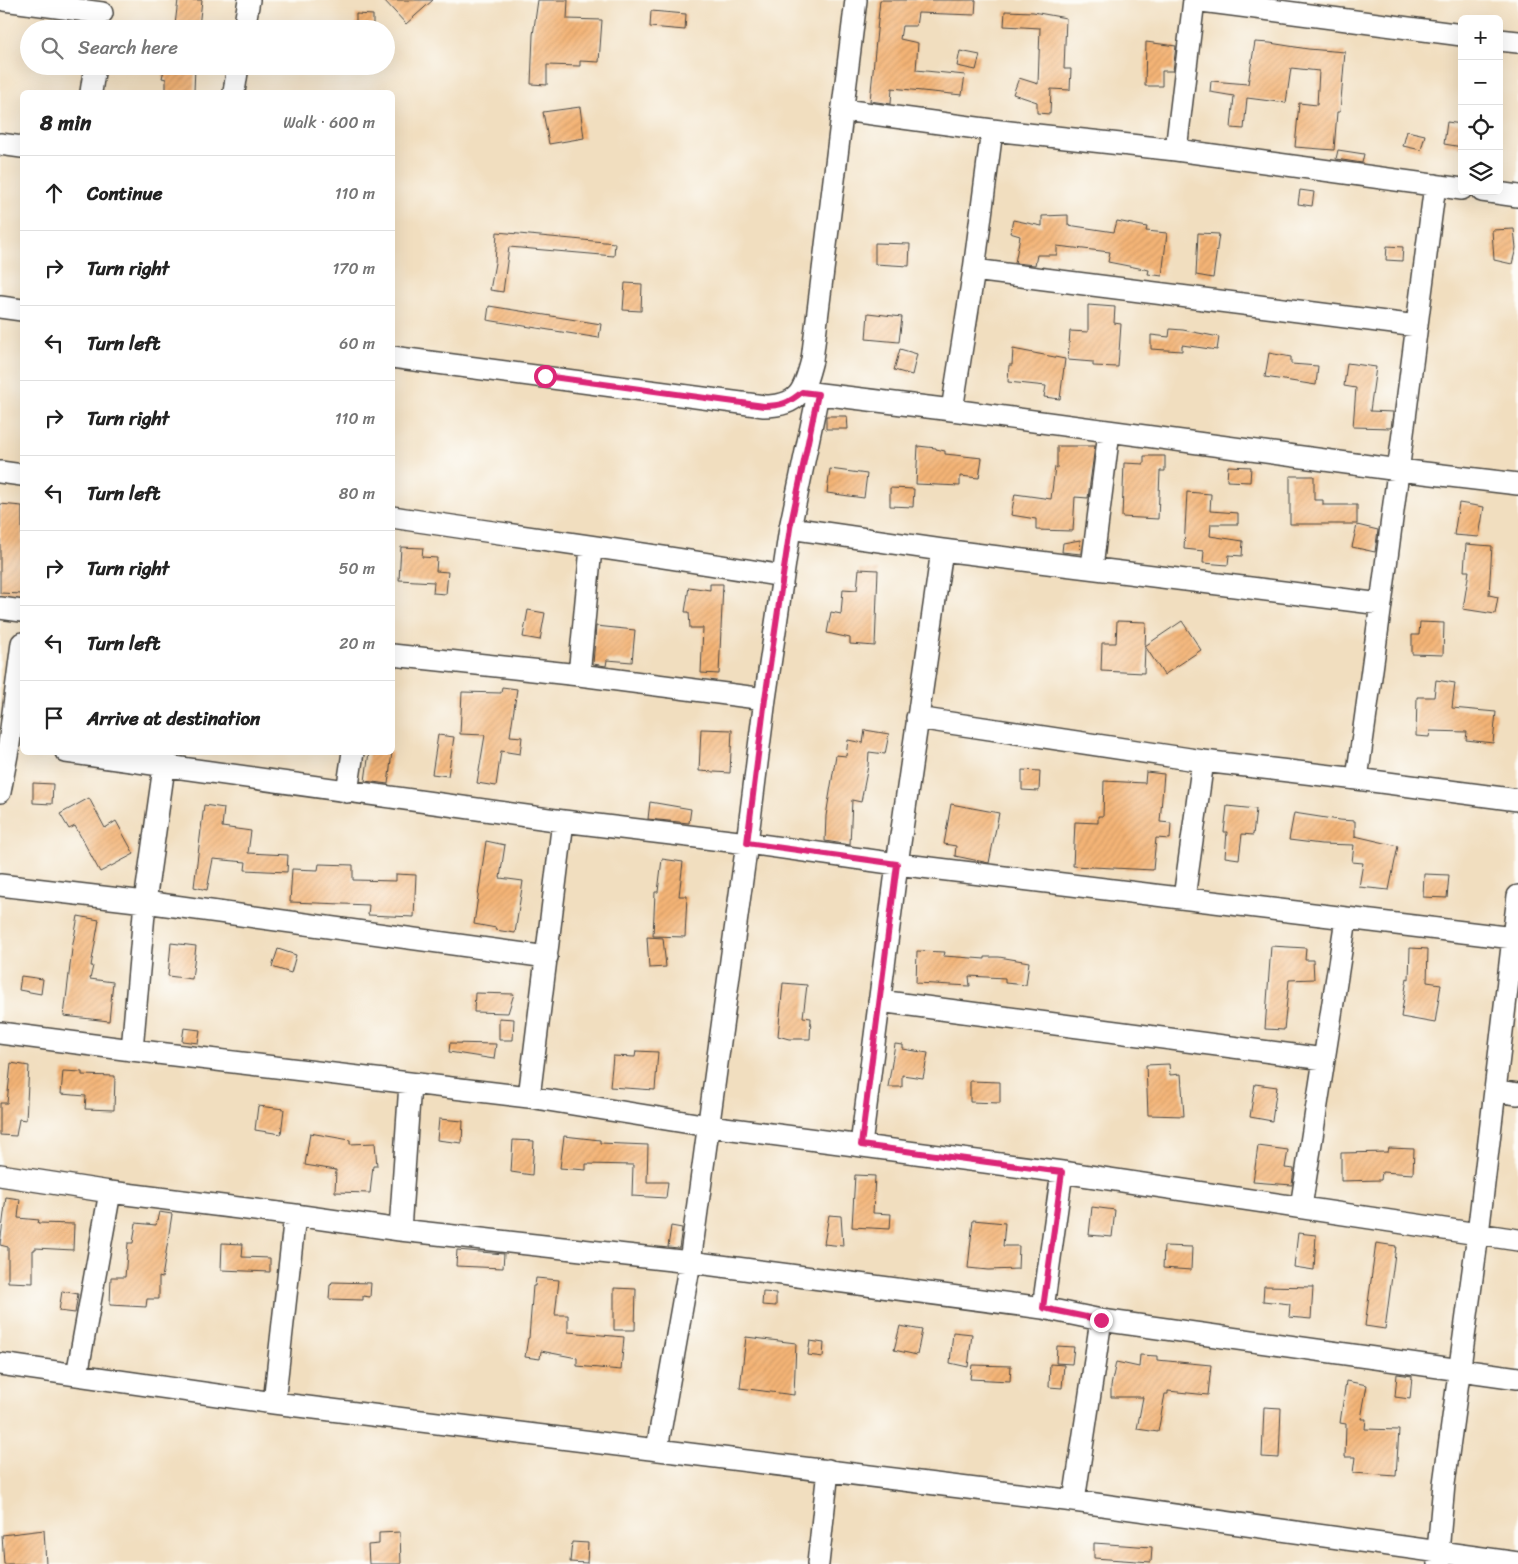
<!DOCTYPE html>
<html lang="en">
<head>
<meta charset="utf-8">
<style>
  body { margin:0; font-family:Sriracha,sans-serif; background:#f2f2f2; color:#222 }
  .controls { position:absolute; right:15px; top:15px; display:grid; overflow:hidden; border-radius:8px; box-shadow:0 5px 20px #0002 }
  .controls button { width:45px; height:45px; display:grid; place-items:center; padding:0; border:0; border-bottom:1px solid #e0e0e0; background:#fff; color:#222; font:25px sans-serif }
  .stop { position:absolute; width:15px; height:15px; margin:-11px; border:4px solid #db2777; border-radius:50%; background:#fff }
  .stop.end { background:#db2777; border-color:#fff; box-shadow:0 1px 5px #0008 }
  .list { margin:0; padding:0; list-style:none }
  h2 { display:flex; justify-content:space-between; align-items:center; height:65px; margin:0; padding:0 20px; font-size:21px }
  h2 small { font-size:16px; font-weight:400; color:#767676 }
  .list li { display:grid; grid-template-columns:32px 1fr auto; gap:15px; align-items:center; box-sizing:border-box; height:75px; padding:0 20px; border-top:1px solid #e0e0e0 }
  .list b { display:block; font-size:19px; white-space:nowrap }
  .list em { font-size:16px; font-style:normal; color:#767676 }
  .icon { flex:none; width:28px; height:28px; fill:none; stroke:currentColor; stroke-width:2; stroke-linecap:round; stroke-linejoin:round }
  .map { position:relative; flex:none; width:1518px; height:1564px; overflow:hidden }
  .search { position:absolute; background:#fff; box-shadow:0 5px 20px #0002; left:20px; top:20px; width:375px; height:55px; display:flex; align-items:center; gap:12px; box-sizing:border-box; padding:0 18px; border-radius:28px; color:#767676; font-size:19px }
  .panel { position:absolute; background:#fff; box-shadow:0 5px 20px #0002; left:20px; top:90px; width:375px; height:665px; border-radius:8px }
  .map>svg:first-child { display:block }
  .building { fill:url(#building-hatch) }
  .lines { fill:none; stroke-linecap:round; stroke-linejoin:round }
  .minor-casing { stroke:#494641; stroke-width:24 }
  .minor { stroke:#fff; stroke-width:21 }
  .route { stroke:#db2777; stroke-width:6 }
</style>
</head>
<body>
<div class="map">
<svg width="1518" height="1564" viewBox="0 0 1518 1564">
  <defs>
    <pattern id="building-hatch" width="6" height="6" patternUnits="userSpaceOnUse" patternTransform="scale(1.25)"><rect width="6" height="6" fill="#f4b476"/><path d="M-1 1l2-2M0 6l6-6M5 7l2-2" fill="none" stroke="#d19b66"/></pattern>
  </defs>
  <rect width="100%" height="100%" fill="#fdfcf7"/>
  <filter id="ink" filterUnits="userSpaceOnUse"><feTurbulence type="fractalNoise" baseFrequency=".02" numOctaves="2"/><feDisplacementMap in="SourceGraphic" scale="10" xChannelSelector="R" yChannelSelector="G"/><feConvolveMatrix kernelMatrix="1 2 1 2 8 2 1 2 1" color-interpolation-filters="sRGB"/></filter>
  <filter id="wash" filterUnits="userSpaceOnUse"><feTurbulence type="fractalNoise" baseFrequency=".0096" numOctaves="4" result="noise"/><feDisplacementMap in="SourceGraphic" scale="20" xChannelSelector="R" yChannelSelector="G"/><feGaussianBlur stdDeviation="1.12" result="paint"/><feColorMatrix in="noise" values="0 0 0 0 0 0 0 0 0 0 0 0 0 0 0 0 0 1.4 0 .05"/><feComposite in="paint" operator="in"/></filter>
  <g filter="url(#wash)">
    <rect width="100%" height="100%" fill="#f1debf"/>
    <g id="blocks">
      <!-- building -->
      <path class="building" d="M178,0H202L199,27L175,25Z
        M384,0H433L406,24Z
        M538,0H568L567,19L602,20L599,62L580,61V66L547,65V85L531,84L533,35Z
        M880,0H976L975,15L918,13L916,26H902L900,39L918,43L916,70L965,75L962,95L892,88L891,104L870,101Z
        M651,11L686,14L685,30L650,27Z
        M1005,11L1033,12L1066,18L1064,69H1071L1070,90L1051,89L1050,114L1037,113V102L1013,94L1019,78L1038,84L1040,28L1004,26Z
        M356,14L373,15V29H356Z
        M1146,42L1176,46L1173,71H1162V86H1145Z
        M1255,42L1270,43L1308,49L1345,52L1340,112H1337L1334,150L1295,147L1299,103L1317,105L1319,71L1291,68L1286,103L1247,98L1244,129L1231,128L1234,96L1210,92L1211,81L1248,84Z
        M960,51L980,55L976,70L957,66Z
        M165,66H195L194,92H166V79L162,78Z
        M580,107L584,138L549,144L543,112Z
        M1447,122L1462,124V147L1444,144Z
        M1407,131L1425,135L1421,150L1403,146Z
        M1338,150L1364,154L1362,163L1336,159Z
        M1300,190L1314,192L1312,206L1298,204Z
        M1068,215V225L1114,232L1117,221L1147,227L1146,231L1167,233L1162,276L1148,274L1149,270L1108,262L1110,252L1057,246V255H1037L1035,265L1015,263L1020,236L1010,233L1013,220L1042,226V216Z
        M1514,229L1516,248L1512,264L1494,260L1492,230Z
        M497,232L615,243L614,256L509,247L503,292L490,290L495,263Z
        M1198,233L1219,234L1213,278L1196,275Z
        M875,243L910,244L909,266L875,264Z
        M1387,246L1403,247L1402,261L1386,260Z
        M625,283L642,284L641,311L623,310Z
        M1088,305L1115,307L1114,323L1121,324L1118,367L1093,366V362L1068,360L1070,331L1088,332Z
        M489,306L601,324L599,338L487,320Z
        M868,313L902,317L899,342L866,339Z
        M1170,329L1183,330L1219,337L1217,350L1182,345V351L1151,349V335L1169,337Z
        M900,349L917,354L912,375L894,370Z
        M1013,349L1065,359L1060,399L1044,397L1046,386L1008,382L1009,365H1012Z
        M1269,353L1291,357V364L1318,366L1316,385L1265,377Z
        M1347,363L1376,367L1370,411L1393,412L1391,428L1353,427L1356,388L1344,386Z
        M826,416H847L848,429H826Z
        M918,446L936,448V449L945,451V454L982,458L979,478L960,476V486L916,484Z
        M1057,446H1095L1088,498L1075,497L1073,531L1036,530V519L1011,515L1015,494L1051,499L1055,467L1057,468Z
        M1144,456H1165V471H1160L1158,519L1122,517L1124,463L1144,464Z
        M1228,466L1251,467L1250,482L1227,481Z
        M830,469L867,474L864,498L827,493Z
        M1290,476H1314V500H1323V505H1357V524H1290Z
        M890,488L914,489L913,507L890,506Z
        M1187,492L1211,494L1210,511L1238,513V524H1211L1210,536L1243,541L1242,556L1229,555L1228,565L1203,563L1204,551L1184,549Z
        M1459,503L1484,507L1479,537L1454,535Z
        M0,504L22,506V594L0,593Z
        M1357,525L1378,530L1375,552L1352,547Z
        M1080,540L1081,554L1062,552L1063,543Z
        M1466,544L1492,546L1489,595L1498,597L1495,614L1463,609L1469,571H1464Z
        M401,547L423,548L422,557L437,558L436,571L448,572L446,594L433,593L434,582L399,580Z
        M859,569L878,570L875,646L850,644V638L827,633L831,612L841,614L843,589L857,590Z
        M710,584H723L719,674L701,673L703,628H690L689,612H685L689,587L710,590Z
        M528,610L545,613L540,640L523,637Z
        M1117,621L1146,622L1144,673L1101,671L1102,643H1116Z
        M1182,621L1201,650L1164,675L1145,646Z
        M1420,622L1444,623L1443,655L1412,654V635H1419Z
        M596,626L635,630L632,662L607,660L606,666L593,664Z
        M1436,680L1455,683L1452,708L1496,712L1493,743L1466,740L1467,732L1430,731L1429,737L1416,736L1417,697H1434Z
        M502,687L517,689L510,736L522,737L520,754L501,751L496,786L477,783L485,735L460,734L462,692L501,693Z
        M701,729L732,730L730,773L699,771Z
        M865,730L889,734L885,754L869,752L868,766L861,802L852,800L850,845L825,841L826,816L836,755L846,756L848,740L863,743Z
        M438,735L454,737L448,776L432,774Z
        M369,752H392L388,784L365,781Z
        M1022,770L1040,771L1039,791L1022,790Z
        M1146,772L1164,774L1160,822L1171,823L1170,839L1156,838L1153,870L1073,866L1075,822L1098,823V816H1103L1104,781L1145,783Z
        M33,783L53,784L52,804L33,803Z
        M89,798L105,828L116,821L134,854L100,872L75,826L69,829L60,814Z
        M650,802L691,809L689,823L648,819Z
        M951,804L999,813L989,863L955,856L956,846L944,844Z
        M204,805L224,808L222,827L251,831L248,853L288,855L287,872L245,870L246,862L213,859L207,890L194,887Z
        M1227,806L1256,809L1253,835L1242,834L1239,859L1225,857L1227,832H1224Z
        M1294,813L1339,820L1355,821V838V836L1398,846L1389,890L1359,887L1363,863L1352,862L1354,845L1321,844L1289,840Z
        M486,841L505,845L500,878L523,881L515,933L495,930L496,928L474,924Z
        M662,859L683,862L679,896H687L685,937L653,936L655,892H658Z
        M319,864L353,865V880L396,881V874L416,875L414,917L368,915L369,905L290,902L292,869L318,870Z
        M1424,874L1449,875L1447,898L1423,897Z
        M78,916L99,920L91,966H93L90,979L113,982L109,1021L64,1016L72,949Z
        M647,937L663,938L666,967L649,968Z
        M171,943L196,946L192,979L168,976Z
        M1271,946L1306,948L1305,960H1313L1314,979L1289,980L1284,1030L1265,1029Z
        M1410,948L1428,949L1427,982L1441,984L1435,1023L1401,1017L1407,978L1409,979Z
        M278,949L296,955L291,973L272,967Z
        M917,951L945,952L944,956L985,959V957H999L1029,962L1026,985L1005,983V978L969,976L970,986L916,983Z
        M21,976L43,979L41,994L19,990Z
        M783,983L807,985L803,1017L811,1018L810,1039H789L778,1036Z
        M475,993L514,994L508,1013L474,1012Z
        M499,1018L514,1019L513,1040H499Z
        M184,1028L200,1030L198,1043L182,1041Z
        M450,1043L496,1044L494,1059L449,1052Z
        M895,1044L903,1045V1049L928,1053L923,1078L902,1075V1087H888Z
        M636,1051L658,1052L655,1090L610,1087L613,1056L635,1057Z
        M11,1063L29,1066L26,1120L19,1119L16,1136L0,1135V1103H7Z
        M1169,1064L1170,1075L1181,1074L1184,1116L1148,1115L1146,1065Z
        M63,1071L82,1072V1075L115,1076L114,1110L85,1109L86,1096L61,1094Z
        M970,1081L1000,1082V1103L970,1102Z
        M1255,1084L1277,1087L1272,1121L1250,1117Z
        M258,1106L284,1109L281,1134L255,1130Z
        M439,1119L463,1121L462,1143L437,1140Z
        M310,1133L350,1140V1144L375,1143L377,1166H373L370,1193L335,1192L336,1170L305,1165Z
        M564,1136L600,1140V1143L648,1145L647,1182H668L666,1198L632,1196L633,1165L586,1164V1170L560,1168Z
        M513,1140L534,1141L532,1175L511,1172Z
        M1258,1146L1288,1150L1285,1168L1294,1169L1292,1185L1253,1182Z
        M1389,1148L1414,1149L1413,1174L1382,1172L1381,1180L1341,1181V1153L1388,1152Z
        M855,1175L875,1176L873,1213L891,1214L890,1229L852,1227Z
        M6,1197L20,1199L18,1218L39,1220L38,1223L74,1224L73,1250L35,1248V1250H33V1283L8,1282V1247L0,1245Z
        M1092,1207L1115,1210L1112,1237L1089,1235Z
        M159,1212L172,1214L162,1278L159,1277V1299H147L146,1307L110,1305L111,1277H125L128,1243H133L136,1223L156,1225Z
        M829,1215L841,1216L843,1246L824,1244Z
        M973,1220L1005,1223L1003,1246H1019L1018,1269L988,1270L968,1268Z
        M671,1226L682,1228L679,1248L668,1247Z
        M1298,1233L1316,1235L1314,1270L1294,1267Z
        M222,1243L243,1244L242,1257L270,1258V1272L221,1270Z
        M1376,1243L1396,1246L1385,1329L1365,1326Z
        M1164,1246L1192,1247L1191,1270L1163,1268Z
        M457,1250L504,1254L503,1268L456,1266Z
        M536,1278L559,1280L555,1315H568V1332L624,1337L621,1370L577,1366V1358L541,1351L540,1359L525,1357L528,1338H529L533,1286H535Z
        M332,1282L371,1283L370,1297L363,1296V1300L329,1299L330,1285H331Z
        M1264,1286L1313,1287L1311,1319L1289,1317L1290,1304L1263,1301Z
        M614,1288L636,1289L635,1330H614Z
        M62,1291L78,1294L75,1313L59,1311Z
        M763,1292L776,1293V1306L762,1305Z
        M900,1326L922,1330L917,1355L894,1350Z
        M953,1332L972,1334L968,1367L950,1363Z
        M746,1337L796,1343L794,1395L740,1388Z
        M810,1341L824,1343L823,1357L808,1355Z
        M1057,1346L1074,1347L1072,1364L1056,1363Z
        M1140,1355L1157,1356V1360L1211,1365L1208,1395L1168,1391V1394H1165L1158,1432L1137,1429L1143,1397H1111V1386L1116,1362L1139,1367Z
        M1050,1364L1064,1365L1062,1388L1049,1387Z
        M972,1365L1011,1366L1010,1381L970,1379Z
        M1397,1374L1412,1376L1410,1399L1395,1397Z
        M1346,1381L1367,1385L1361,1419H1366L1365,1429L1399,1430L1396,1476L1353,1473L1355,1457H1345L1346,1424L1340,1423Z
        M1264,1407L1281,1408L1279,1458L1262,1457Z
        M44,1530L46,1564H4L2,1535Z
        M400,1532L401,1564H369L368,1545L379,1544V1533Z
        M572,1542L588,1543L587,1563L570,1562Z
        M1094,1543L1152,1547L1151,1562L1094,1558Z"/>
    </g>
  </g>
  <g filter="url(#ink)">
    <use href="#blocks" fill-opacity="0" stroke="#494641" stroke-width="1"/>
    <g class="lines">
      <!-- minor casing -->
      <g class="minor-casing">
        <path id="minor" d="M4,0L102,13
          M1194,0L1462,35
          M244,29L249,0
          M1499,40L1518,42
          M91,92L95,66
          M234,92L238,66
          M843,110L992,130L1176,150L1462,189
          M0,144L22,147
          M1176,150L1194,0
          M1482,191L1518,196
          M974,270L1417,326
          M0,307L22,310
          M392,357L764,406C799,406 804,391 812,360L856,0
          M804,392L952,410L1399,470L1518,484
          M952,410L974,270L992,130
          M0,472L22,475
          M392,517C522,537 653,554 783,576
          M790,528L942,550L1381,604
          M1092,567L1109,432
          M0,608L22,611
          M392,655L579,675L765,699
          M579,675L591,548
          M917,718L1203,761L1357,779L1518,800
          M66,752L563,821L747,843L897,864L1513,938
          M1357,779L1381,604L1435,185
          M0,792L9,744L22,643
          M347,792L353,752
          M0,885L145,902L547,957
          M1184,898L1203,761
          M879,1001L1324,1059
          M0,1033L132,1050L529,1097L709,1126L1062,1172L1518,1240
          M132,1050L145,902L166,753
          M1496,1091L1518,1094
          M529,1097L563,821
          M861,1145L897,864L942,550
          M0,1175L110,1192L295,1215L400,1230L690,1262L1043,1308L1101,1320L1518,1378
          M1301,1207L1346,919
          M400,1230L410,1084
          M1043,1308L1062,1172
          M0,1364L274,1403L1074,1501L1518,1563
          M77,1375L110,1192
          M274,1403L295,1215
          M657,1449L690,1262L747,843L765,699L790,528L818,394
          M1074,1501L1101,1320
          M818,1564L828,1470
          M1439,1564L1438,1552L1444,1484L1478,1234L1518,896"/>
      </g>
      <!-- minor -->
      <use href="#minor" class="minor"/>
    </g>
  </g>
  <g class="lines" filter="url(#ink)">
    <!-- route -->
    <path class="route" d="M545,376L764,406C781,406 789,403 802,392L818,394L790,528L765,699L747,843L897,864L861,1145L1062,1172L1043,1308L1101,1320"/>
  </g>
</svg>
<div class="controls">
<button>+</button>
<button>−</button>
<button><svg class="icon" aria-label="locate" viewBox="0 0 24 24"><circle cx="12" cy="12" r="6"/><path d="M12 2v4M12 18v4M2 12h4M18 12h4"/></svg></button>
<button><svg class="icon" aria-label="layers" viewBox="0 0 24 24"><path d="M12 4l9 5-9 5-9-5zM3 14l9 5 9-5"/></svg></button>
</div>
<div class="stop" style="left:545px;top:376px"></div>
<div class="stop end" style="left:1101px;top:1320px"></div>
<div class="search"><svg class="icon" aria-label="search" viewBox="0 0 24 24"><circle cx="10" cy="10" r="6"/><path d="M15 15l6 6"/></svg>Search here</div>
<section class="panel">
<h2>8 min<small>Walk · 600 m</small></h2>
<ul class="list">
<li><svg class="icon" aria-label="ahead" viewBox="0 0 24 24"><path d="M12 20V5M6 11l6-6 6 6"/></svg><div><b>Continue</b></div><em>110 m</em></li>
<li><svg class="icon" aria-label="right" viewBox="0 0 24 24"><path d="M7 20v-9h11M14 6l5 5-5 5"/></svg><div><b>Turn right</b></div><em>170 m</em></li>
<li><svg class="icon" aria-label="left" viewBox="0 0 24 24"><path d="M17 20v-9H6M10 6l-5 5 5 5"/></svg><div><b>Turn left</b></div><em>60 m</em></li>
<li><svg class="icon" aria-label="right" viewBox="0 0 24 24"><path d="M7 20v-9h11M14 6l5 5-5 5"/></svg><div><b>Turn right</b></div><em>110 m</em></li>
<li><svg class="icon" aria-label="left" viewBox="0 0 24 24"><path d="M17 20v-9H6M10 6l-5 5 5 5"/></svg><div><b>Turn left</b></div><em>80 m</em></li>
<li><svg class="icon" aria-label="right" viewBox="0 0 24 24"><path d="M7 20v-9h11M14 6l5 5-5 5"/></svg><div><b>Turn right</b></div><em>50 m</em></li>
<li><svg class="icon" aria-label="left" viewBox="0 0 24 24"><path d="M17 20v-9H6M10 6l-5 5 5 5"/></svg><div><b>Turn left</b></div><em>20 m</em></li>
<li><svg class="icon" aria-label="arrive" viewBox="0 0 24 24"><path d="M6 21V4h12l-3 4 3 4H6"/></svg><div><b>Arrive at destination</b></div></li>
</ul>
</section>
</div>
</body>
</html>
